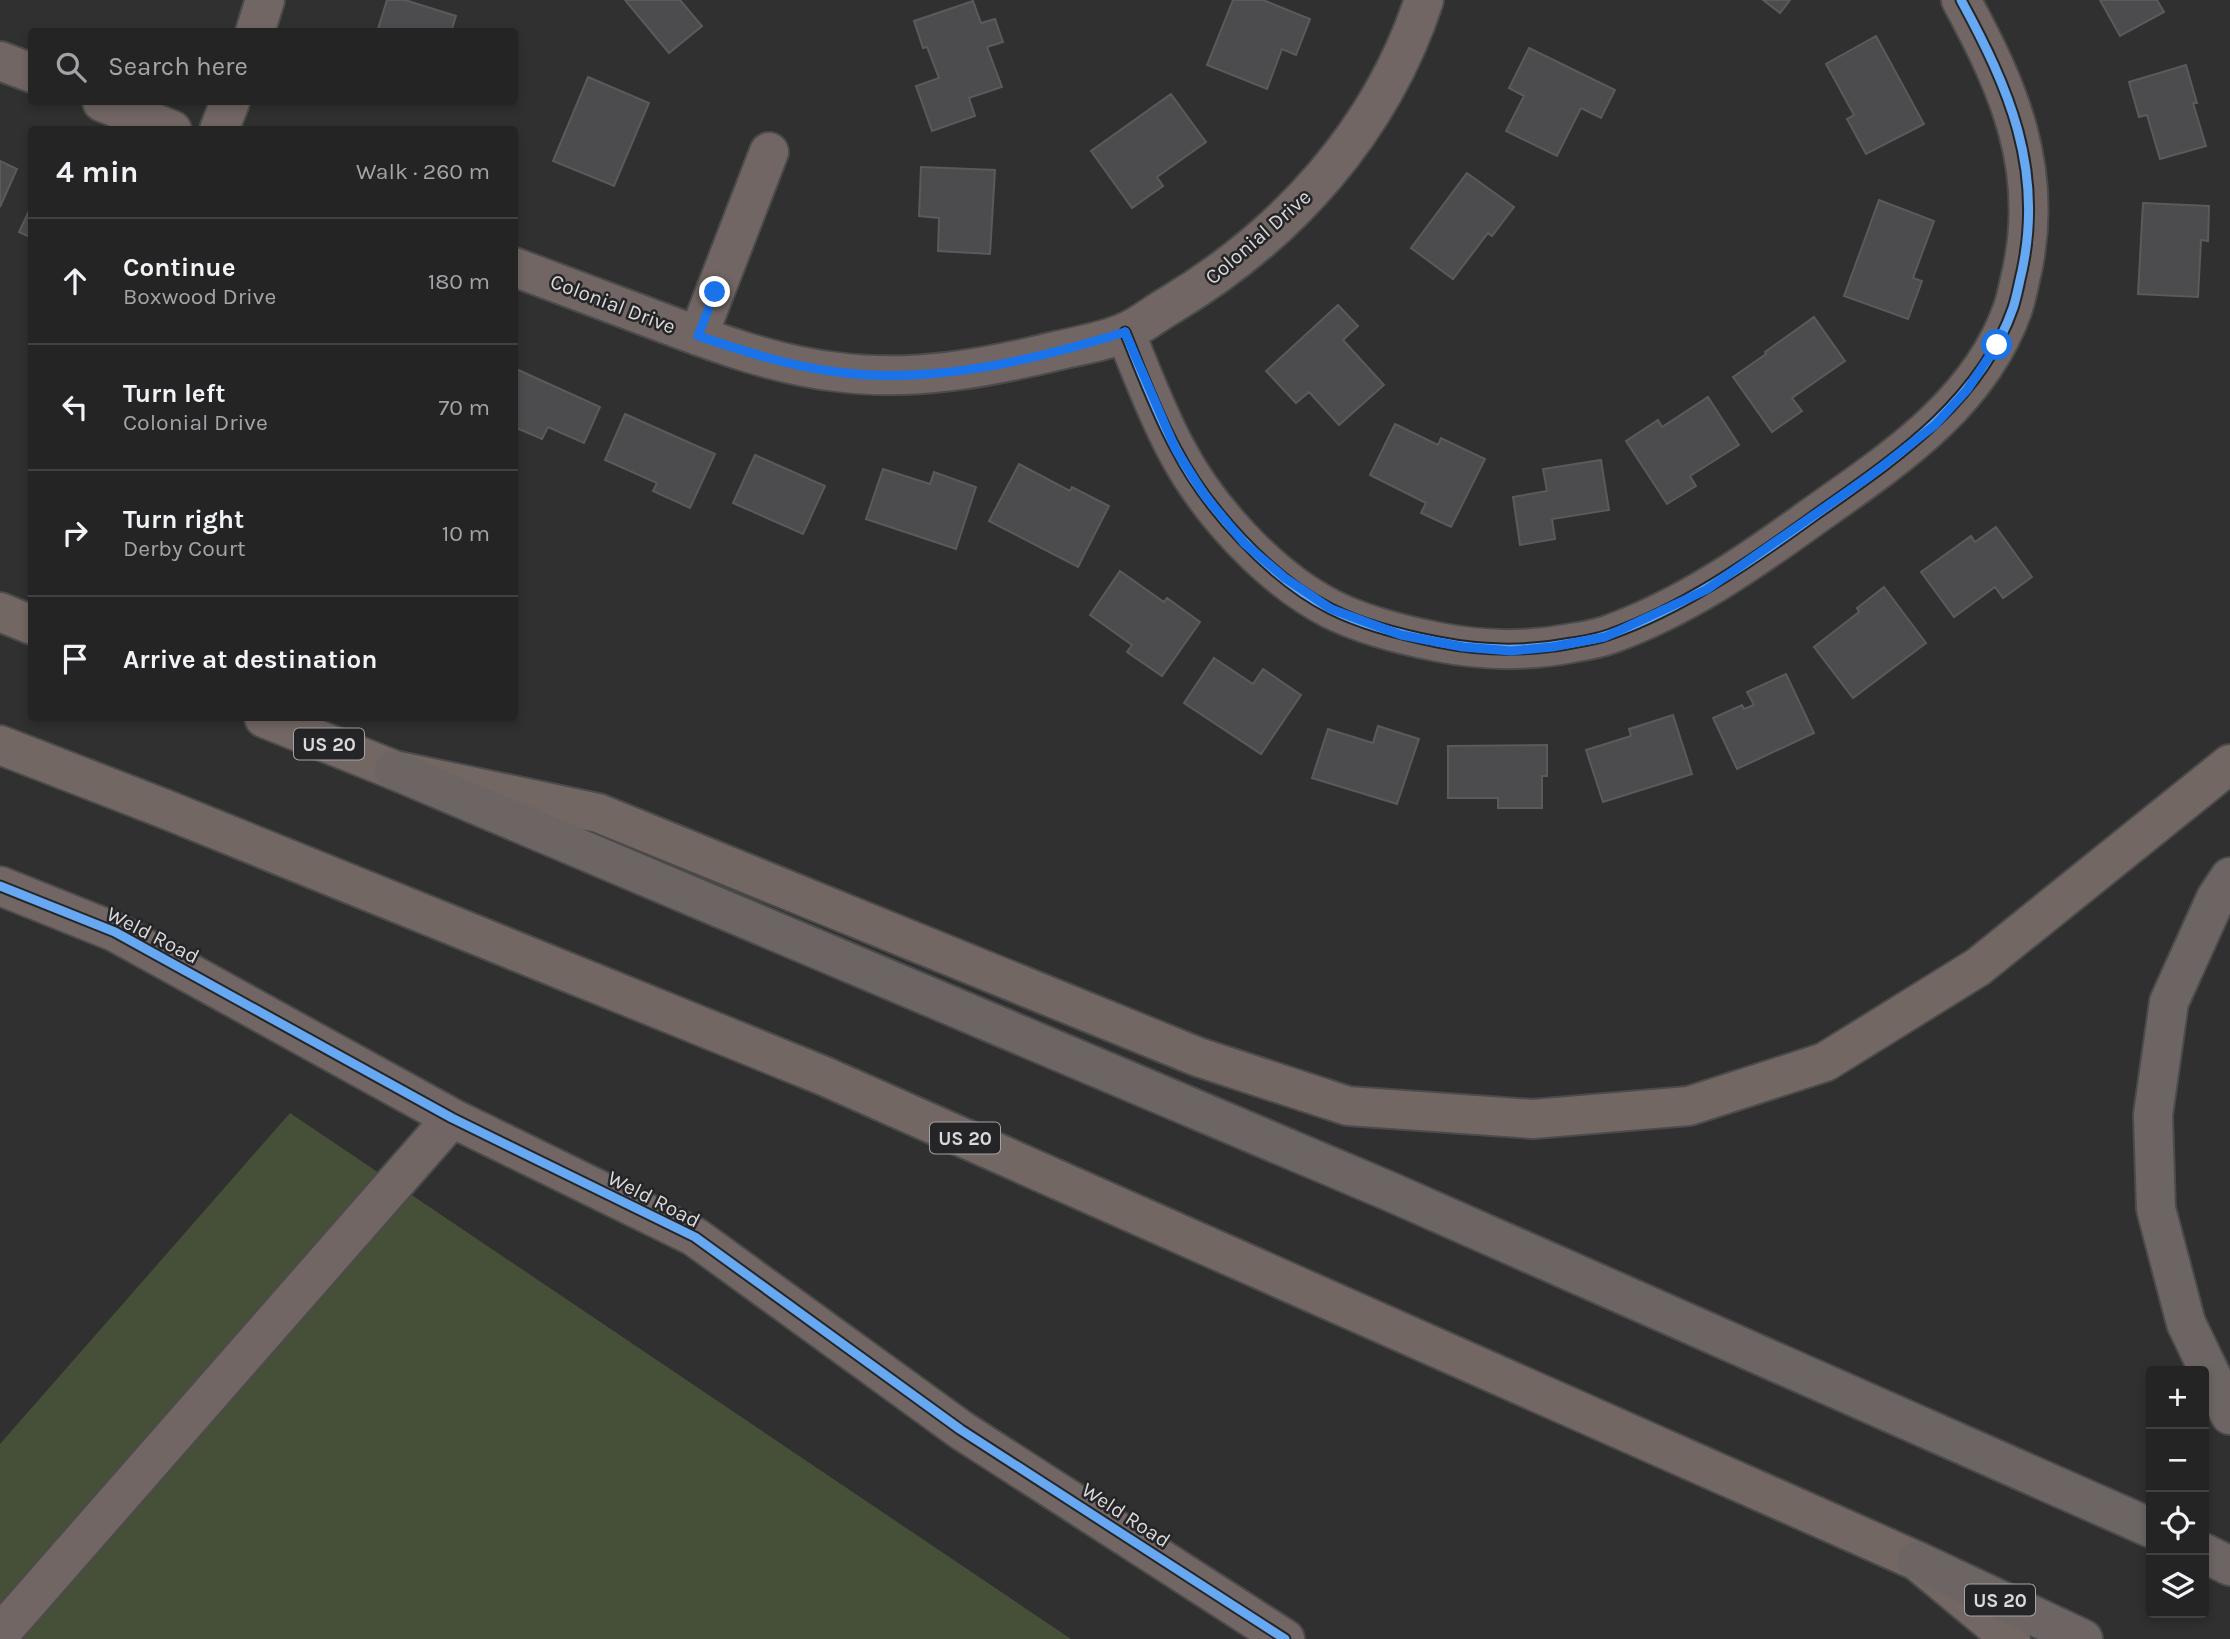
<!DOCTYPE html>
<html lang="en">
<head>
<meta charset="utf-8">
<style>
  body { margin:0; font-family:Karla,sans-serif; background:#303032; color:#f1f3f6 }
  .controls { position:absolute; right:21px; bottom:21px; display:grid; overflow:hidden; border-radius:7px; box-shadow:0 4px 10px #0003 }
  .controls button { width:63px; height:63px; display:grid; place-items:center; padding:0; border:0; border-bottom:2px solid #414142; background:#242425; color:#f1f3f6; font:35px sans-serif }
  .stop { position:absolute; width:21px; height:21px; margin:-16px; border:5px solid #1a73e8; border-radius:50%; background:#fff }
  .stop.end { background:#1a73e8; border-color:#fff; box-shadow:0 2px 7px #0008 }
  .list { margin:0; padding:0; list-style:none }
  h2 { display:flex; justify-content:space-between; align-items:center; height:91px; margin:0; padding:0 28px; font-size:30px }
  h2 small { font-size:23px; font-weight:400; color:#a3a4a7 }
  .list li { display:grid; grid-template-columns:46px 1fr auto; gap:21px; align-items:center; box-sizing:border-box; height:126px; padding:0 28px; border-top:2px solid #414142 }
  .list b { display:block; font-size:26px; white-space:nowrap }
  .list p { margin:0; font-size:23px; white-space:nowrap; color:#a3a4a7 }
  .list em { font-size:23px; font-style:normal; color:#a3a4a7 }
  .icon { flex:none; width:38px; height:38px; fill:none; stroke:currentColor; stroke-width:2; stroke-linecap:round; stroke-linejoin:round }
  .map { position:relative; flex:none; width:2230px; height:1639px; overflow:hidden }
  .search { position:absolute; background:#242425; box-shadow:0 4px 10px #0003; left:28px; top:28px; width:490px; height:77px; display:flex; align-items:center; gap:18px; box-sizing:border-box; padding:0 24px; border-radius:7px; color:#a3a4a7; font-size:26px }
  .panel { position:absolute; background:#242425; box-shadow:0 4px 10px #0003; left:28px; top:126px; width:490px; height:595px; border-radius:7px }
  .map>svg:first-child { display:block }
  .green { fill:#464f37 }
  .building { fill:#4c4c4e; stroke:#5a5a5b; stroke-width:2 }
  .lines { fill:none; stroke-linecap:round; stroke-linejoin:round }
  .minor-casing { stroke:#4b4b4c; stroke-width:42 }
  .primary-casing { stroke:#4b4b4c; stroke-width:42 }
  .motorway-casing { stroke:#4b4b4c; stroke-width:42 }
  .minor { stroke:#716663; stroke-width:38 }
  .primary { stroke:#736763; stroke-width:38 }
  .motorway { stroke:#6c6563; stroke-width:38 }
  .cycleway-casing { stroke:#252528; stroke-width:13 }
  .cycleway { stroke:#66a8f1; stroke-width:9 }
  .route { stroke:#1a73e8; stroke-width:9 }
  .labels { text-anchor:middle; stroke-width:5; stroke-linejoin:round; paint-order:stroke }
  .shield { fill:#252528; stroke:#a4a4a6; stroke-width:2 }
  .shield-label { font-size:19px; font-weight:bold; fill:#dadadc }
  .street-label { font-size:21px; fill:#dadadc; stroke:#252528 }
</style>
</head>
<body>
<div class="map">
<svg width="2230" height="1639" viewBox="0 0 2230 1639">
  <rect width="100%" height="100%" fill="#303031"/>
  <!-- green -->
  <path class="green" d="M290,1113L1071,1639H0V1444Z"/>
  <!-- building -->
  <path class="building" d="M387,0H405L456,16L451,32H377Z
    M625,0H680L702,26L669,53Z
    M1233,0H1263L1310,19L1296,55L1282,49L1267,89L1207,65Z
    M1763,0H1790L1780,13Z
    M2100,0H2157L2164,12L2120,36Z
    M973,1L981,23L995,19L1003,42L987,47L1002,87L969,98L975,116L932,131L916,86L939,78L927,47L923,48L914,21Z
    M1876,36L1924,124L1866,154L1847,119L1854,115L1826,64Z
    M1529,48L1615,90L1601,118L1581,108L1557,156L1506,131L1524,96L1509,88Z
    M2186,65L2197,103H2193L2206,146L2160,159L2147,115L2139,117L2129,82Z
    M588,77L649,103L614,186L553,161Z
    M1171,94L1206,142L1157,177L1163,186L1132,208L1091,151Z
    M0,161L17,169L0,207Z
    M921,167L995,170L990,254L938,251L939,218L919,216Z
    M1467,173L1514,207L1492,236L1488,233L1453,279L1411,248Z
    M1879,200L1934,221L1913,278L1922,281L1908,319L1844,296Z
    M2143,203L2209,206L2208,241L2201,240L2198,297L2138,294Z
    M32,205V238L19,232Z
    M1338,305L1358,326L1343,340L1384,385L1339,425L1309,392L1296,403L1266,371Z
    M1814,317L1845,361L1792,398L1802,411L1772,432L1733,377L1766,354L1765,352Z
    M514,368L600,407L584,443L548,427L542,439L514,427Z
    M1708,397L1739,445L1690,476L1696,486L1667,504L1626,441L1658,420L1662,427Z
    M625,414L715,454L690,508L653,491L657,483L605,460Z
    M1395,424L1438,445L1441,438L1485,459L1451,527L1421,513L1426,503L1370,475Z
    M755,455L825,486L803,534L733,503Z
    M1601,460L1609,510L1552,519L1555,539L1520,545L1513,497L1547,491L1543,469Z
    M1019,464L1070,491L1072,487L1109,506L1078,567L989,521Z
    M883,469L930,484L934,472L976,487L956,549L866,519Z
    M1996,527L2032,577L2003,598L1995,587L1954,617L1921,572L1971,536L1975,542Z
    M1120,571L1164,602L1167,598L1200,622L1162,676L1127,652L1132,645L1090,615Z
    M1884,587L1926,643L1853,698L1814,647L1859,612L1857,608Z
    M1214,658L1253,684L1263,669L1301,695L1261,754L1184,703Z
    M1786,674L1814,733L1737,769L1713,718L1742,705L1744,709L1754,705L1747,692Z
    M1673,715L1692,774L1603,802L1586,750L1631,736L1629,729Z
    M1378,726L1419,739L1397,804L1312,778L1328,729L1373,743Z
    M1547,745V776H1542V808H1498V798H1448V746Z"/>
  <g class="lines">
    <!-- minor casing -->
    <g class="minor-casing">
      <path id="minor" d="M255,32L265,0
        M0,61L32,73
        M102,102L172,130
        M219,130L230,102
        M514,267C562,285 610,303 658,321C717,343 775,365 837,372C912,382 987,368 1060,350C1082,345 1107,341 1128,331C1143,324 1156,313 1170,305C1287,235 1381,131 1424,0
        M1125,332C1141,371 1156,412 1176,449C1207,509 1270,578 1331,609C1363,625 1402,635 1438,642C1483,651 1526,652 1572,643C1584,641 1597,639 1608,635C1684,608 1750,562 1815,515C1893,460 1980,403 2013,308C2017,296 2019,283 2022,271C2044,169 2009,88 1961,0
        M698,336L769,152
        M0,886L115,932L452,1118L695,1237L961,1430L1285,1639
        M0,1634L452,1118"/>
    </g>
    <!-- primary casing -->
    <g class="primary-casing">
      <path id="primary" d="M0,612L32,625
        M264,718L394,770L598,813L1198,1057L1348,1106L1533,1119L1689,1106L1825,1062L1978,967L2230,764
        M0,745L165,809L824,1076L1917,1561L2011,1639"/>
    </g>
    <!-- motorway casing -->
    <g class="motorway-casing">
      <path id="motorway" d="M394,770L1391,1192L2151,1528
        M2230,877L2216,898L2169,1002L2153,1115L2156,1209L2186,1323L2230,1415
        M2204,1553L2230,1566
        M1917,1561L2083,1639"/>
    </g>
    <!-- minor -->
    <use href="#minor" class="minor"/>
    <!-- primary -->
    <use href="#primary" class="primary"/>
    <!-- motorway -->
    <use href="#motorway" class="motorway"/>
    <!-- cycleway casing -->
    <g class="cycleway-casing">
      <path id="cycleway" d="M1125,332C1141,371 1156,412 1176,449C1207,509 1270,578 1331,609C1363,625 1402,635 1438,642C1483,651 1526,652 1572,643C1584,641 1597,639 1608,635C1684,608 1750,562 1815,515C1893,460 1980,403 2013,308C2017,296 2019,283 2022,271C2044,169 2009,88 1961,0
        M0,886L115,932L452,1118L695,1237L961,1430L1285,1639"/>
    </g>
    <!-- cycleway -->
    <use href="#cycleway" class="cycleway"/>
  </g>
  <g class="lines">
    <!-- route -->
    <path class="route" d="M715,292L698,336C744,351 788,366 837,372C932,385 1034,360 1125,332L1176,450L1205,496L1245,544L1285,578L1331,609L1401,635L1463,647L1511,651L1552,647L1605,637L1706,590L1870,476L1935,425L1967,390L1997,345"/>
  </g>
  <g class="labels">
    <!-- shield labels -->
    <g class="shield">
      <rect x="294" y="728.5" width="70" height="31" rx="5"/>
      <rect x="930" y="1122.5" width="70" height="31" rx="5"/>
      <rect x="1965" y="1584.5" width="70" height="31" rx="5"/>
    </g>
    <g class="shield-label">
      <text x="329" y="751">US 20</text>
      <text x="965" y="1145">US 20</text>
      <text x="2000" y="1607">US 20</text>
    </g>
    <!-- street labels -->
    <g class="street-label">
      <text transform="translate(1258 237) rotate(-41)" y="7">Colonial Drive</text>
      <text transform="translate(613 304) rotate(21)" y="7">Colonial Drive</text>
      <text transform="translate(153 935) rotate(27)" y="7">Weld Road</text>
      <text transform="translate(654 1199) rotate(27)" y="7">Weld Road</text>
      <text transform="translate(1126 1515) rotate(33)" y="7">Weld Road</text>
    </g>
  </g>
</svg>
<div class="controls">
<button>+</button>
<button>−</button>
<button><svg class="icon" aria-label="locate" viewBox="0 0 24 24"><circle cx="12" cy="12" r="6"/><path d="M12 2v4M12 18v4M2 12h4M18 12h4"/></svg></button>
<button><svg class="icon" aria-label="layers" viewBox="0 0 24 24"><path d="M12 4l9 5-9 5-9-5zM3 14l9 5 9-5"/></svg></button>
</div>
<div class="stop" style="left:1997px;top:345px"></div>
<div class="stop end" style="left:715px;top:292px"></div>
<div class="search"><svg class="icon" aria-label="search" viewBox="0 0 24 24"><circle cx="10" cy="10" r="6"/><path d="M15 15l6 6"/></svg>Search here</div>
<section class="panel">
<h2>4 min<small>Walk · 260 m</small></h2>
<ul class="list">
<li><svg class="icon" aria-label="ahead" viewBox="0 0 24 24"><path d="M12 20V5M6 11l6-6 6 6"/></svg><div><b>Continue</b><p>Boxwood Drive</p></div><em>180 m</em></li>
<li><svg class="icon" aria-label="left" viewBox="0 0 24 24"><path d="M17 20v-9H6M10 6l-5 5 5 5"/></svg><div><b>Turn left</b><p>Colonial Drive</p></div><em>70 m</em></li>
<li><svg class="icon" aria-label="right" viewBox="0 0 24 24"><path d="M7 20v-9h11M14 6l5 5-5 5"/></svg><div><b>Turn right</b><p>Derby Court</p></div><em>10 m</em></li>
<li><svg class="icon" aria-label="arrive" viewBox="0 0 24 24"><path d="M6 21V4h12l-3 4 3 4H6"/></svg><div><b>Arrive at destination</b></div></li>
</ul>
</section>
</div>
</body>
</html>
